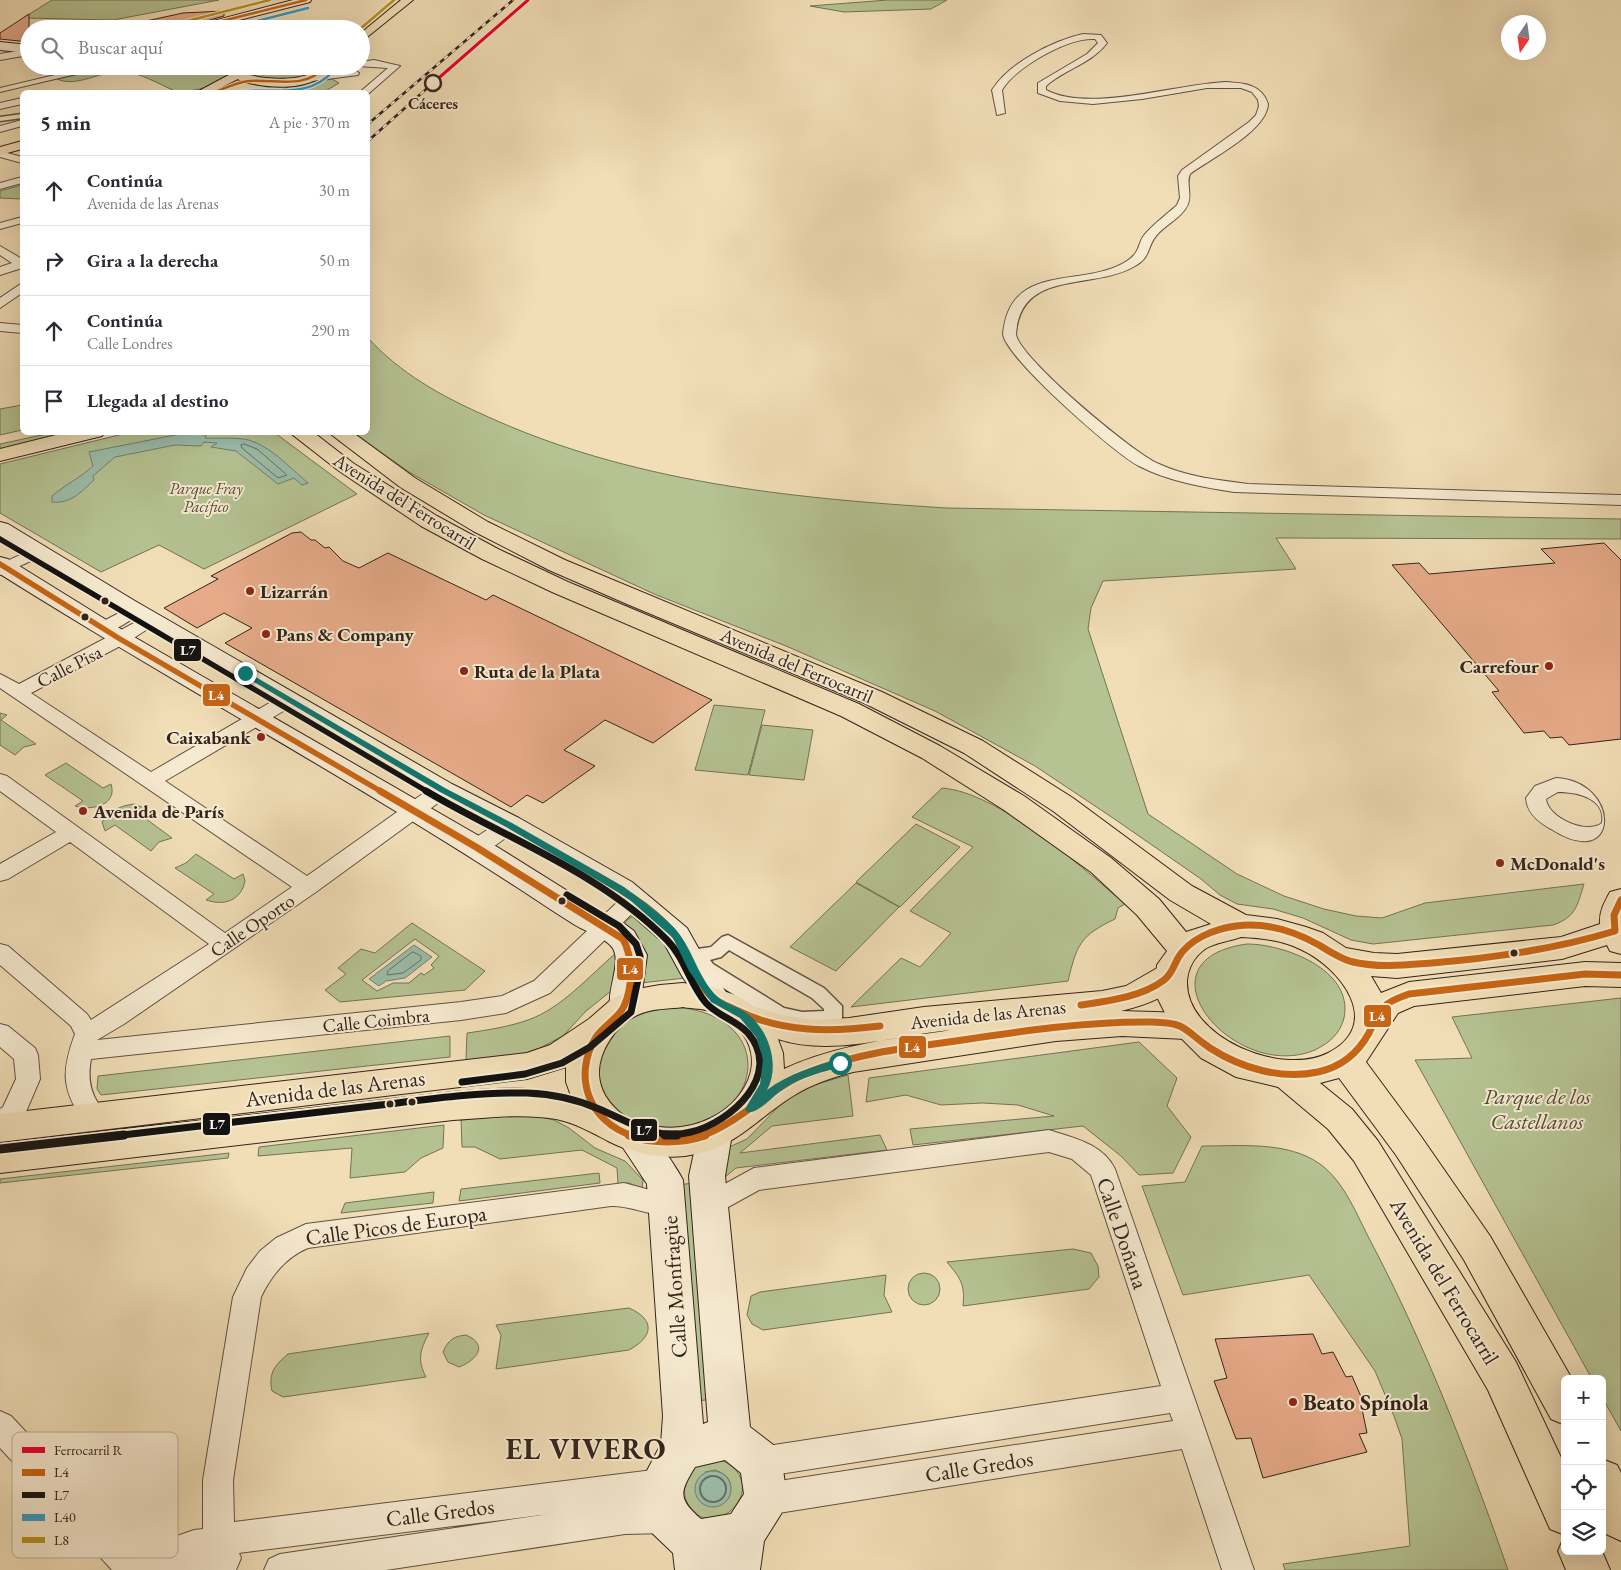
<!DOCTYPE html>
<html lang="es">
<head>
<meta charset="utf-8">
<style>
  body { margin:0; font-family:"EB Garamond",serif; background:#f2f2f3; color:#2b2b33 }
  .controls { position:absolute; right:15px; bottom:15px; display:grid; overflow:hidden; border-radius:8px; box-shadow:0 5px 20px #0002 }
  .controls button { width:45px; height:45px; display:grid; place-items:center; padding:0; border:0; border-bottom:1px solid #e1e1e2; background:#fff; color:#2b2b33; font:25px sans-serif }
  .compass { position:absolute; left:1501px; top:15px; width:45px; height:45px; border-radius:50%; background:#fff; box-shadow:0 5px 20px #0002; rotate:193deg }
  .stop { position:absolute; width:15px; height:15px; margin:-11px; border:4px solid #0f766e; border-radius:50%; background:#fff }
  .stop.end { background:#0f766e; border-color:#fff; box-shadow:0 1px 5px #0008 }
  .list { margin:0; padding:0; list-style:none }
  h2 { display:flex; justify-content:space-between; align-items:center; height:65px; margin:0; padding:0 20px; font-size:21px }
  h2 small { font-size:16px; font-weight:400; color:#7c7c81 }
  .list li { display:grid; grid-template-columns:32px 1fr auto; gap:15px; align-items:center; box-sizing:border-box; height:70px; padding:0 20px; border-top:1px solid #e1e1e2 }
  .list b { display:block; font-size:19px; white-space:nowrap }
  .list p { margin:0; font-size:16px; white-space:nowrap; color:#7c7c81 }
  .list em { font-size:16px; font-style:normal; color:#7c7c81 }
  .icon { flex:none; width:28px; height:28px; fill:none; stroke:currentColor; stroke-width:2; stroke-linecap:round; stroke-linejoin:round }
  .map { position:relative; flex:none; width:1621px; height:1570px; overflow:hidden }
  .search { position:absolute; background:#fff; box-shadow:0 5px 20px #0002; left:20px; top:20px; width:350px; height:55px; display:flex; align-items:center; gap:12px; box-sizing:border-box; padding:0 18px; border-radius:28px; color:#7c7c81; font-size:19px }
  .panel { position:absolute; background:#fff; box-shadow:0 5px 20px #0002; left:20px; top:90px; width:350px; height:345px; border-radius:8px }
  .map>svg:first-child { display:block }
  .green { fill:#b5c292; stroke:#747257; fill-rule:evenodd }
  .water { fill:#9cbda9; stroke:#727f71 }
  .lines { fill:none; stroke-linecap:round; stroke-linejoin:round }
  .shore-far1 { stroke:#687062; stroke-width:1 }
  .shore { stroke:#687062; stroke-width:2 }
  .building { fill:#e8ac8b; stroke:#34231c }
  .pedestrian-casing { stroke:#635243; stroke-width:3 }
  .minor-casing { stroke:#635243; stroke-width:2 }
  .secondary-casing { stroke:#34231c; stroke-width:2 }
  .primary-casing { stroke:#34231c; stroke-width:2 }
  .trunk-casing { stroke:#34231c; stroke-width:2 }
  .pedestrian { fill:#f6ead0; fill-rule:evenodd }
  .minor { fill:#f6ead0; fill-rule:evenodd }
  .secondary { fill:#f6ead0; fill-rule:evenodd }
  .primary { fill:#f1deb7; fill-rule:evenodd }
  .trunk { fill:#f1deb7; fill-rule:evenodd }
  .rail-casing { stroke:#34231c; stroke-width:2.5 }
  .rail { stroke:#f6ead0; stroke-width:2; stroke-dasharray:5; stroke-linecap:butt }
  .bus-1-far3-casing { stroke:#f6ead0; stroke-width:4.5 }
  .bus-1-far2-casing { stroke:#f6ead0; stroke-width:9 }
  .bus-1-far1-casing { stroke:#f6ead0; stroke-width:11 }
  .bus-1-casing { stroke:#f6ead0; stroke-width:12 }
  .bus-2-far2-casing { stroke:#f6ead0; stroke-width:9 }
  .bus-2-far1-casing { stroke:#f6ead0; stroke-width:11 }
  .bus-2-casing { stroke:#f6ead0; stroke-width:12 }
  .bus-3-casing { stroke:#f6ead0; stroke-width:4.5 }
  .bus-4-casing { stroke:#f6ead0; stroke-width:4.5 }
  .bus-1-far3 { stroke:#c86514; stroke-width:2.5 }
  .bus-1-far2 { stroke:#c86514; stroke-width:5.5 }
  .bus-1-far1 { stroke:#c86514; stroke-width:7 }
  .bus-1 { stroke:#c86514; stroke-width:9 }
  .bus-2-far2 { stroke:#111; stroke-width:5.5 }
  .bus-2-far1 { stroke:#111; stroke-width:7 }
  .bus-2 { stroke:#111; stroke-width:9 }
  .bus-3 { stroke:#319ecb; stroke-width:2.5 }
  .bus-4 { stroke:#b6931c; stroke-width:2.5 }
  .rail-1-casing { stroke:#f6ead0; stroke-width:5 }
  .rail-1 { stroke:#e4002b; stroke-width:3 }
  .route { fill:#0f766e }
  .stop-dot { fill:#f6ead0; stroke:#34231c; stroke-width:2.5 }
  .poi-dot { fill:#8f2418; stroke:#f6ead0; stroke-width:2 }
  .bus-dot { fill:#34231c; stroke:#f6ead0; stroke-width:2 }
  .labels { text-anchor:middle; stroke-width:4; stroke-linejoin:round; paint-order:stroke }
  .far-stop-label { font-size:16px; font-weight:bold; fill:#34231c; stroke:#f6ead0 }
  .far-park-label { font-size:16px; font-style:italic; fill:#544b3a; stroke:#f6ead0 }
  .street-label { font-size:19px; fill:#34231c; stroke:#f6ead0 }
  .poi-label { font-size:19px; font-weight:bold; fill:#34231c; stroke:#f6ead0; text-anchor:start }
  .near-street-label { font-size:22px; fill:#34231c; stroke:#f6ead0 }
  .near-park-label { font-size:22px; font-style:italic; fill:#544b3a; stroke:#f6ead0 }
  .near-poi-label { font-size:22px; font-weight:bold; fill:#34231c; stroke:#f6ead0; text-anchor:start }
  .near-district-label { font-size:29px; font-weight:bold; letter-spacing:1px; fill:#34231c; stroke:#f6ead0 }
  .key { fill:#f6ead0; stroke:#bcae9a; stroke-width:1 }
  .key-label { font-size:14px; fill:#34231c }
  .line-badge { stroke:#f6ead0; stroke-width:2 }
  .badge-label { font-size:14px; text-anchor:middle; font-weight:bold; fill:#fff }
</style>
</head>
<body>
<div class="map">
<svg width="1621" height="1570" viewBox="0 0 1621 1570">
  <rect width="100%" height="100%" fill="#f1deb7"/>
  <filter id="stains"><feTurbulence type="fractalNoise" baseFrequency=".004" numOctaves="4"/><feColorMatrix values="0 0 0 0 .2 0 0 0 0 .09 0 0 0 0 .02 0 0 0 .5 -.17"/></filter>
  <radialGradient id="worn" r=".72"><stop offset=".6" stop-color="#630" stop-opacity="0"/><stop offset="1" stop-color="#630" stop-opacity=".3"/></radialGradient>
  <!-- green -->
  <path class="green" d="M52,0H219L113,20L23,18Z
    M888,0H947L931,9L844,12L810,6Z
    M116,66H178L229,72C219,89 188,92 170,92L175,91C159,84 139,72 121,71C100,71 77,88 57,79Z
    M257,66H318L319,67C308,83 266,82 250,75V71Z
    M332,79L339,83L324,92H277L295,84Z
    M22,185V199L0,198V191Z
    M368,338C400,373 441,396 484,415C629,482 788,498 946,508L1621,519V539L1276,538L1296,569L1103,581L1091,608L1088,629L1148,814L1237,874L1284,896L1324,909L1356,916L1382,918L1425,903L1584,884C1577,906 1576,917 1553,925L1373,944L1351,940L1303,918L1273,909L1237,904L1220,895L1201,879L1113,818L1035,766L935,711L786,646L654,594L484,515L409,472L354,433L368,432Z
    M22,405V430L0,435V409Z
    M131,432L275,433L357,494L204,569L159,545L101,572L0,513V464Z
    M51,433H80L0,451V444Z
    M714,705L765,710L748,775L695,770Z
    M0,713L7,715L1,720L36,744L24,747L15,755L0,745Z
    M762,725L813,730L804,780L749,775Z
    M66,763L103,788L111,784C118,806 90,811 75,806L83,801L45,775Z
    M942,788C998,792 1082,867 1125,904L1118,908L1115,919C1080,936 1077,944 1068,981L851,1007L901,958L920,967L951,933L910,911L973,847L912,817Z
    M134,804L144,808L138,813L172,838L159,842L151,851L115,825L105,831L102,822C111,810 120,806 134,804Z
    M916,824L960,847L900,907L856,882Z
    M196,854L234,879L243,874L245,881C241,901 224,906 206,900L214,894L175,868L186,863Z
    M856,883L899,907L836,971L790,947Z
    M640,914L651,916L685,978L641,983L622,930C625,919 630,917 640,914Z
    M412,923L485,971L465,990L340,1002L325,990L346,974L338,968L361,949L375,953ZM415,939L439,956L431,965L434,968L424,975L421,973L409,983H393L377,991L362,980Z
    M1247,944C1283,944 1354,969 1344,1018C1340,1034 1329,1043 1315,1050C1234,1084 1131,960 1247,944Z
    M616,953V987L586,1011L563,1036L540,1048L523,1054L466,1060L467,1033C488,1030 508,1027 528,1020C562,1008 589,976 616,953Z
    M1621,998V1431L1602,1397V1379H1592L1415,1060L1472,1058L1452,1017Z
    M684,1008C766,1019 769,1101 694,1127C686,1130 675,1128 667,1128C659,1127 644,1130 637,1126C624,1120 611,1107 600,1098L597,1057C603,1048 609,1036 618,1028C635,1012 661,1008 684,1008Z
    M450,1036V1057L101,1095L97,1089L98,1076Z
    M1139,1042L1177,1078L1167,1106L1191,1137L1173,1173L1139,1175L1121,1156L1083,1126L913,1145L910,1129L1054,1116L1018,1105L982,1103L941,1105L906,1095L866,1102L869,1078Z
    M848,1075L853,1116L772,1126L740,1153L880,1135L887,1150L736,1168L718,1183L727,1148L747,1139L787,1098L803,1088Z
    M532,1115L554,1120L569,1128L595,1148L625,1161L643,1180L642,1189L629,1183L618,1184L617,1168L582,1150L500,1159L475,1147H462L461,1119Z
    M444,1125L443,1148L421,1158L405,1172L350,1178L352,1148L258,1156L259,1147Z
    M1202,1146C1240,1146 1288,1141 1320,1164C1345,1182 1357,1216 1371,1242C1426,1347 1469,1458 1508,1570H1285L1283,1564L1410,1546L1402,1439L1394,1416L1375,1371L1309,1275L1183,1295L1142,1186L1185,1182Z
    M229,1153L228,1158L0,1183V1179Z
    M599,1173L600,1183L459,1201L461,1189Z
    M692,1183L713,1399L697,1401L679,1185Z
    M434,1192L433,1203L341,1213L345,1203Z
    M1073,1249L1091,1253L1098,1266L1099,1277L1089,1289L963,1306C965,1284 961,1279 947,1262Z
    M908 1289a16 16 0 1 1 32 0a16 16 0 1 1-32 0Z
    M886,1275L884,1295L892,1312L763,1330L752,1324L747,1315L751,1296L760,1292Z
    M629,1308C656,1320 653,1337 629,1350L496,1369L501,1335L496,1325Z
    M429,1333C420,1350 417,1360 426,1377L283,1397L272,1391C268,1373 275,1365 288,1354Z
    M466,1335C489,1345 477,1360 459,1367L448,1362L443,1352C448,1340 454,1336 466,1335Z
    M721,1460C773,1483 718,1543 690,1508C681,1496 683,1475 696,1466C702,1462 714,1462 721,1460ZM715,1470C730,1475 734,1484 728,1499L705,1472Z"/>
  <!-- water -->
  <path class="water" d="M185,433L206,435L205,438C219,439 230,437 244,439C268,443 290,468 308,483L302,485L294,478L278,484L236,451L211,447L217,443L204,442L201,446L175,445L115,457L93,476L94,480C81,492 71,504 52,502V496C66,484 80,478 93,466L89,452Z
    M414,945L432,957L405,978L386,981L379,986L369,979Z
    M695 1489a18 18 0 1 1 36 0a18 18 0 1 1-36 0Z"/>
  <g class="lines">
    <!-- shore-far1 -->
    <path class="shore-far1" d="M244,444L257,449L287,475L278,478L242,448L241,445Z
      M413,952L421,956V960L403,973L387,975L388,971Z"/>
    <!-- shore -->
    <path class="shore" d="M700 1489a13 13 0 1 1 26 0a13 13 0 1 1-26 0Z"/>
  </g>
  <!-- building -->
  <path class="building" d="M224,11V16L178,29H137V23L183,13Z
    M29,14V42L0,39V33Z
    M301,532L311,540H315L325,548L329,547L343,561L359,568L388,553L486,600L493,595L712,700L653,743L605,720L564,750L595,766L543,803L527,795L511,807L225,643L252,628L224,613L197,628L164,608L218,579L211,576L292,533Z
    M1604,543L1621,560V739L1569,745L1562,737L1550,738L1544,731L1524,733L1492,692L1499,691L1392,565L1419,563L1429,574L1555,563L1541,549Z
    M1313,1334L1322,1354L1333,1352L1346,1377L1352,1376L1366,1408L1362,1409L1367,1433L1359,1434L1367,1452L1263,1478L1251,1438L1236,1439L1214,1381L1227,1378L1215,1339Z"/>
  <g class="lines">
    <!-- pedestrian casing -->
    <g class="pedestrian-casing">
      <path id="pedestrian" d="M22,114V118L0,121V117Z
        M728,935L824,988L842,1006V1018L839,1023L802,1026L773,1019L701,974L689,954L691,950L711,947L722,937ZM729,950L812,998L824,1009V1011L802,1012L784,1008L713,964L710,960L721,957Z"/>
    </g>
    <!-- minor casing -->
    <g class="minor-casing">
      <path id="minor" d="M1083,34L1101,35L1107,43C1091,64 1065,69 1046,86V90C1089,113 1176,84 1226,82C1243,83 1262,84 1268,104C1267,131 1210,159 1190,174C1186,183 1192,194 1188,204C1183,217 1165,225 1156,236C1147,247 1151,257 1135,266C1093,291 1021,268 1016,334C1018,357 1134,454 1159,464C1187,477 1218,480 1248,484L1621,495V505L1234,492C1202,487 1168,481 1139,466C1115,454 1005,357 1003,334C1010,260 1084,289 1127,261C1142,251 1137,242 1146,233C1155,223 1167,214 1177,205L1180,198L1178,176L1182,170L1249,122L1256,115L1259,106L1258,100L1252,92L1241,88H1207L1142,99L1093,104L1060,101L1038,93V83L1087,54L1098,43L1095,39C1068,37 1016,67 1002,90L1005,113L997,115L992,90C1009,63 1052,41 1083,34Z
        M29,49V55L0,60V54Z
        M374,60L400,66L368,94L360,92L388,68L357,66H361V62Z
        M93,66H110L0,92V88Z
        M355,70L359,73L358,75L304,82L299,79L304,76Z
        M22,98V104L0,109V103Z
        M22,120V126L0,132V126Z
        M0,151L22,157V163L0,157Z
        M22,177V183L0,189V183Z
        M22,217V223L0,229V223Z
        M0,246L22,259V268L0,275V267L12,263L0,255Z
        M22,283V293L0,308V298Z
        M0,323L22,325V333L0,331Z
        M38,547L46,552L44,555L0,575V564Z
        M134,605L140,606L143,610L140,614C128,621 112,635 98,632L95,628L98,624Z
        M151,614L157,615L160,619L157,623L126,643L31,693L151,772L283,695H297L299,699L297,703L165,781L307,876L435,785L442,783L449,785L452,790L449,795L316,892L124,1024L97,1040L461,1002L502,996L534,981L626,894L634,891L642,894L645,899L642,904L550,993L506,1013L461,1020L91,1059C88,1075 89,1089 98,1103L117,1107L121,1114L117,1121L108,1124L82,1119C61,1088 62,1069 75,1034L71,1026L0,965V944L8,946L87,1014L91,1020L209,944L70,842L8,879L0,881V864L56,832L0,791V774L7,776L225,933L292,887L0,688V674L19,684Z
        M1556,778C1621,781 1621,874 1551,829C1538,822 1527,813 1526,798L1535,786ZM1558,792C1577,792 1606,798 1602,823C1587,835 1548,818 1546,799Z
        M509,818L516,820L519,825L516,830C503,839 486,857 469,852L466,847L469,842L502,820Z
        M0,1024L8,1026L35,1048L38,1055L40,1079L22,1121L0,1131V1109L3,1107L16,1079L14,1059L0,1047Z
        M1049,1130C1074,1138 1103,1144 1115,1169L1254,1570H1222L1182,1449L766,1515L755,1510L750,1499L755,1488L766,1483L1173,1421L1170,1413L761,1477L750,1473L746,1462L750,1451L761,1447L1161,1386L1091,1175L1072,1159L1049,1152L759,1190L710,1217L701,1213L697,1205L701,1197L754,1168Z
        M624,1183L676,1197L680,1205L676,1213C656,1220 633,1205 611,1206L308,1248C286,1257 271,1276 261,1297L233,1480L234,1522L661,1469L672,1473L676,1484L672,1495L661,1499L641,1502L666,1501L677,1506L682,1517L677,1528L666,1533L625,1534L386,1570H264L269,1559L280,1554L549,1514L239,1553L241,1558L236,1570H112L0,1448V1411L11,1416L137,1550L194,1530L203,1529V1480L233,1297L247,1268L260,1251L276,1238L306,1224Z"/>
    </g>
    <!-- secondary casing -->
    <g class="secondary-casing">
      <path id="secondary" d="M293,0H311L310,2L204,29H183Z
        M0,42L29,45V53L0,50Z
        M212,66H236L247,71L241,75L214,69Z
        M0,522L8,524L135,601L452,784L519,818L632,882L687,928L705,960L731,1000L726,1009L715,1012L704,1009L682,976L664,943L610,896L499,832L432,796L0,538Z
        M0,557L8,559L129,634L486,840L598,910L622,922L634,931L647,955L640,1007L635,1016L624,1019L613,1016C602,995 624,964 612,947C603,936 586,932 575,925C554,912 535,899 515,886C347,777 170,681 0,574Z
        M715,1119L727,1124L732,1134L725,1176L750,1427L776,1447L782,1462L787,1499L781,1514L764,1541L760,1570H675L673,1553L651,1532L644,1517L640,1484L661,1444L663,1416L647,1184L616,1137L621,1127C629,1124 635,1122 643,1126C652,1130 678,1170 683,1180L703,1424L708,1422L689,1176L698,1134L703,1124ZM725,1460L741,1473L744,1494L731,1514L701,1519C677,1498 680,1492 695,1467Z"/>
    </g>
    <!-- primary casing -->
    <g class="primary-casing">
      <path id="primary" d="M240,69L246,73L244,76L212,92H197Z
        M22,141V149L0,155V147Z
        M68,432H105L102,436L0,461V449Z
        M1170,963L1181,967L1186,975C1175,995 1143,1006 1121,1011L1186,1013L1198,1017L1202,1026L1198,1035L1186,1039L1122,1036L1056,1041L853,1072C831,1078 812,1084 793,1096C753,1121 736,1149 685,1156C659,1159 631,1153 608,1141C591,1132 575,1123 556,1119C522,1113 487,1118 453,1120L0,1173V1143L453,1092C492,1089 533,1084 571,1096L566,1082V1067L527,1079L0,1142V1114L527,1053L550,1045L589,1019L613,998L637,989L660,985L683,983L712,987L738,996L753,1006L783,1015L812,1020L849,1018L924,1007L1102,991L1126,986L1159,967ZM683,1007C693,1009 704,1008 713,1012C793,1047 737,1136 659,1127C642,1125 627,1121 615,1108C608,1101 602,1092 600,1082C594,1056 616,1022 642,1013C655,1008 670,1009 683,1007ZM951,1030C894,1039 837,1044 784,1069L783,1053L778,1039C832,1057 896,1035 951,1030Z"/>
    </g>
    <!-- trunk casing -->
    <g class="trunk-casing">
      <path id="trunk" d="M401,0H413L361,42V33Z
        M240,66H254L247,74C264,80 309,83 320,66H332C315,93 265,89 239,80L234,73Z
        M289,432H313L353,463L437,516L498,549L568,582L859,704L940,746L1024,796L1111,858L1159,899L1186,932L1211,924L1170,900L1053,811L964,753L864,703L627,604L549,570L473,531L400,487L328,432H352L415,478L488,522L565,560L882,692L983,741L1073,798L1192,886L1246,915L1277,919L1306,927L1323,933L1346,948L1374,953L1397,954L1561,937L1600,924C1599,912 1604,903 1610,892L1621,889V954L1610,951L1607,945L1562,959L1397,978L1371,976L1381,993L1409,982L1585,962L1621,963V987L1585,986L1414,1006L1398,1013L1366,1062L1420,1135L1490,1236L1572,1379H1565V1425L1551,1419L1464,1260L1396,1155L1339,1078L1320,1083L1352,1109L1378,1141L1516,1362L1565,1466V1535L1550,1529L1488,1390L1354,1161L1328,1129L1278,1087L1236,1077L1201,1058L1174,1031L1155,993L1157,965L1167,951L1137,915L1091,872L1004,810L922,758L841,716L552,592L482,559L421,526L339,471ZM1241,937C1261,938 1281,940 1300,949C1340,967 1385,1024 1328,1053C1281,1077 1185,1037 1187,981C1188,968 1194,957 1205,949C1214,943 1230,941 1241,937Z
        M1602,1459L1617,1465L1621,1473V1541L1606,1534L1602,1527Z
        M1565,1535V1551H1602L1610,1570H1566L1558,1551Z"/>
    </g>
    <!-- pedestrian -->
    <use href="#pedestrian" class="pedestrian"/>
    <!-- minor -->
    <use href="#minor" class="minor"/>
    <!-- secondary -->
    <use href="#secondary" class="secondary"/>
    <!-- primary -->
    <use href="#primary" class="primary"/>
    <!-- trunk -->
    <use href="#trunk" class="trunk"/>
    <!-- rail casing -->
    <g class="rail-casing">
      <path id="rail" d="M368,124L513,0
        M368,141L433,83"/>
    </g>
    <!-- rail -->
    <use href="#rail" class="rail"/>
    <!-- bus-1-far3 casing -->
    <g class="bus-1-far3-casing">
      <path id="bus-1-far3" d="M190,29L306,0
        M215,92C226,88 237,82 249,81C276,79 306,90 326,66"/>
    </g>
    <!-- bus-1-far2 casing -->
    <g class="bus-1-far2-casing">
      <path id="bus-1-far2" d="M0,564L120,639L382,792"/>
    </g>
    <!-- bus-1-far1 casing -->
    <g class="bus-1-far1-casing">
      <path id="bus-1-far1" d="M380,791L476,847L623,939C633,957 633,987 624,1006C619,1018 603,1026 596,1037C572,1077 589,1122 633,1136
        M596,875C626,893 659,911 679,941C691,958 695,982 712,997C719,1003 730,1007 738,1011C784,1033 831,1032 880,1026
        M1081,1005C1108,1001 1142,997 1164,980C1172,974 1173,967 1178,958C1189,939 1214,929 1236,926C1265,922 1294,931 1319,945C1330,952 1341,959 1353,962C1379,968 1406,965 1432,963C1494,958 1556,949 1615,931L1614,915L1621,900
        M701,1136C742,1122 771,1086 812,1071C855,1054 904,1048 949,1042C1015,1032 1085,1021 1152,1022C1189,1023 1183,1030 1210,1048C1241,1068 1281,1080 1318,1072C1341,1067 1358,1053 1369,1033C1373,1024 1377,1014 1385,1006C1391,1000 1401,997 1409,994L1585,974L1621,975"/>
    </g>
    <!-- bus-1 casing -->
    <g class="bus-1-casing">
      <path id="bus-1" d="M629,1135C653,1143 681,1143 705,1135"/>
    </g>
    <!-- bus-2-far2 casing -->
    <g class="bus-2-far2-casing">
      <path id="bus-2-far2" d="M0,539L428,792"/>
    </g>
    <!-- bus-2-far1 casing -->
    <g class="bus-2-far1-casing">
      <path id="bus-2-far1" d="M462,1082L525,1074L562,1063L590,1047L631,1012L640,970V956L636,944L619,926L567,895
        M114,1136C197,1126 280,1117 363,1107C417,1101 472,1092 527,1093C552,1094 576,1099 599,1109C630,1122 656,1141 691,1132C730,1123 784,1075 748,1033C736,1020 718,1016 706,1003C690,985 685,958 667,940C600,872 507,839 426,791"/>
    </g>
    <!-- bus-2 casing -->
    <g class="bus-2-casing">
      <path id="bus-2" d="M665,1135H677
        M0,1149L124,1135"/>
    </g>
    <!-- bus-3 casing -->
    <g class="bus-3-casing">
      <path id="bus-3" d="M226,29L308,8
        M238,92C272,87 309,100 334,70"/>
    </g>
    <!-- bus-4 casing -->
    <g class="bus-4-casing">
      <path id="bus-4" d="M187,21L270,0
        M360,29L394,0
        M248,66L251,70C273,74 294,75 314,66"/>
    </g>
    <!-- bus-1-far3 -->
    <use href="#bus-1-far3" class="bus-1-far3"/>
    <!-- bus-1-far2 -->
    <use href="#bus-1-far2" class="bus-1-far2"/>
    <!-- bus-1-far1 -->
    <use href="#bus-1-far1" class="bus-1-far1"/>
    <!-- bus-1 -->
    <use href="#bus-1" class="bus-1"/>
    <!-- bus-2-far2 -->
    <use href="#bus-2-far2" class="bus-2-far2"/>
    <!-- bus-2-far1 -->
    <use href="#bus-2-far1" class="bus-2-far1"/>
    <!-- bus-2 -->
    <use href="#bus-2" class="bus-2"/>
    <!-- bus-3 -->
    <use href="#bus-3" class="bus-3"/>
    <!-- bus-4 -->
    <use href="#bus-4" class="bus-4"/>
    <!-- rail-1 casing -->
    <g class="rail-1-casing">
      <path id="rail-1" d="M433,83L528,0"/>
    </g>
    <!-- rail-1 -->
    <use href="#rail-1" class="rail-1"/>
  </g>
  <!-- route -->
  <path class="route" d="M242,672H247L445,788L512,823L624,887C639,898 671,921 680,935C694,954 700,981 718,997C725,1004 737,1006 745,1012C768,1027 781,1065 767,1090C788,1074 814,1066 840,1059L844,1060V1066C823,1072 800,1077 782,1090C773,1096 757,1115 747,1112L745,1109L760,1084L763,1059L756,1037L740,1018L711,1002L689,971L673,938L631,901L618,892L506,827L440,792L242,675Z"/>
  <!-- markers -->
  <circle class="stop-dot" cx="433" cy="83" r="8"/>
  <g class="poi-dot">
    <circle cx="250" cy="591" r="5"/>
    <circle cx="266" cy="634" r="5"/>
    <circle cx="1549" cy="666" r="5"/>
    <circle cx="464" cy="671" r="5"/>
    <circle cx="261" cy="737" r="5"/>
    <circle cx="83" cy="811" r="5"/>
    <circle cx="1500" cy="863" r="5"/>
    <circle cx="1293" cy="1402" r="5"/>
  </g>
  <g class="bus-dot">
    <circle cx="105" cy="601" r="4.5"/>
    <circle cx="85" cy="617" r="4.5"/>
    <circle cx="562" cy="901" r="4.5"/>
    <circle cx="1514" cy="953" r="4.5"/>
    <circle cx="412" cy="1102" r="4.5"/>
    <circle cx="390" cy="1104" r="4.5"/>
  </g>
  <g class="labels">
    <!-- far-stop labels -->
    <g class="far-stop-label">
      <text x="433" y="109">Cáceres</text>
    </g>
    <!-- far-park labels -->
    <g class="far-park-label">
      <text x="206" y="494">Parque Fray<tspan x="206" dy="18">Pacífico</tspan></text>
    </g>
    <!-- street labels -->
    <g class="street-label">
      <text transform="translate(405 501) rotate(32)" y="7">Avenida del Ferrocarril</text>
      <text transform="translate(797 665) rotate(23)" y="7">Avenida del Ferrocarril</text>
      <text transform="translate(69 666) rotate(-27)" y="7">Calle Pisa</text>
      <text transform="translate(252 925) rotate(-34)" y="7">Calle Oporto</text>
      <text transform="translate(988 1014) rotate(-6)" y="7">Avenida de las Arenas</text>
      <text transform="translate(376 1020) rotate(-6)" y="7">Calle Coimbra</text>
    </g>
    <!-- poi labels -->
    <g class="poi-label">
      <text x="260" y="598">Lizarrán</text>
      <text x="276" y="641">Pans &amp; Company</text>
      <text x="1539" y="673" text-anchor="end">Carrefour</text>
      <text x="474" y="678">Ruta de la Plata</text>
      <text x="251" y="744" text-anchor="end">Caixabank</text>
      <text x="93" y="818">Avenida de París</text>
      <text x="1510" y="870">McDonald's</text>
    </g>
    <!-- near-street labels -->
    <g class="near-street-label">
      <text transform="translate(335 1088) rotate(-7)" y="8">Avenida de las Arenas</text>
      <text transform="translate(396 1225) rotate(-8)" y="8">Calle Picos de Europa</text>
      <text transform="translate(1123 1233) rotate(71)" y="8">Calle Doñana</text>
      <text transform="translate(1445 1281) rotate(59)" y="8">Avenida del Ferrocarril</text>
      <text transform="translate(674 1287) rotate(-94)" y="8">Calle Monfragüe</text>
      <text transform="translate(979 1466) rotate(-9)" y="8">Calle Gredos</text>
      <text transform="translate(440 1512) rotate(-7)" y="8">Calle Gredos</text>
    </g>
    <!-- near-park labels -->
    <g class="near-park-label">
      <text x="1537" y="1104">Parque de los<tspan x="1537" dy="25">Castellanos</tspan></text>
    </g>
    <!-- near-poi labels -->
    <g class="near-poi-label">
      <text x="1303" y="1410">Beato Spínola</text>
    </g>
    <!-- near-district labels -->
    <g class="near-district-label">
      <text x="586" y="1459">EL VIVERO</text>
    </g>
  </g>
  <!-- legend -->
  <rect x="12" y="1432" width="166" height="126" rx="8" class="key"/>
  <rect x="22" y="1447" width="23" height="6" fill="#e4002b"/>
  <rect x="22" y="1469" width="23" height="7" fill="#c86514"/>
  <rect x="22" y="1492" width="23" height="6" fill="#111"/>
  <rect x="22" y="1514" width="23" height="7" fill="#319ecb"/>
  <rect x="22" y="1537" width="23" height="6" fill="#b6931c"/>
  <g class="key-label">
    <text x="54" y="1455">Ferrocarril R</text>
    <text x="54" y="1477">L4</text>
    <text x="54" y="1500">L7</text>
    <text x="54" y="1522">L40</text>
    <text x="54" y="1545">L8</text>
  </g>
  <g class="line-badge">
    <rect x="173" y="638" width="29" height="24" rx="5" fill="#111"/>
    <rect x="202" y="683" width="29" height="24" rx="5" fill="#c86514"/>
    <rect x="616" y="957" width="28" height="24" rx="5" fill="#c86514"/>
    <rect x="1363" y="1004" width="29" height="24" rx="5" fill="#c86514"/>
    <rect x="898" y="1035" width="29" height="24" rx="5" fill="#c86514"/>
    <rect x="202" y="1112" width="29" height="24" rx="5" fill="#111"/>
    <rect x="630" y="1118" width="28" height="24" rx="5" fill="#111"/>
  </g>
  <g class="badge-label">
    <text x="188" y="655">L7</text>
    <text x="216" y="700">L4</text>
    <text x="630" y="974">L4</text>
    <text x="1377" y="1021">L4</text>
    <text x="912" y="1052">L4</text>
    <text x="217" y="1129">L7</text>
    <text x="644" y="1135">L7</text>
  </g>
  <rect width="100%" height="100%" filter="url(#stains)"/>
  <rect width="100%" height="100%" fill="url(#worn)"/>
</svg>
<div class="controls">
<button>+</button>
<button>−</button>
<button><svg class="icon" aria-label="locate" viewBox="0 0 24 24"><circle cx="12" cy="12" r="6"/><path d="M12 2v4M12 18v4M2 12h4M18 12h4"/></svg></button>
<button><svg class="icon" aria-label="layers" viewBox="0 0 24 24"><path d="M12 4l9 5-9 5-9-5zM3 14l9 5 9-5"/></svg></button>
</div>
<svg class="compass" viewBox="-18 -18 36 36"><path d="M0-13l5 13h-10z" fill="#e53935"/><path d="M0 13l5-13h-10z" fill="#7c7c81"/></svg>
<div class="stop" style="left:840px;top:1063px"></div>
<div class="stop end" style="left:245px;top:673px"></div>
<div class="search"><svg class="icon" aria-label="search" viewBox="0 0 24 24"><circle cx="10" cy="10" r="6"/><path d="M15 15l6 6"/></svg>Buscar aquí</div>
<section class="panel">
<h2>5 min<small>A pie · 370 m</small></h2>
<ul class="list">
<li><svg class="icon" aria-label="ahead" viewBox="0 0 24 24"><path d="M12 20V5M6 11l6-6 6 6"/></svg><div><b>Continúa</b><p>Avenida de las Arenas</p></div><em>30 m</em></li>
<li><svg class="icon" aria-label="right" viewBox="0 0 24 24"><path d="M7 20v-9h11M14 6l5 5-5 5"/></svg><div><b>Gira a la derecha</b></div><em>50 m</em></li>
<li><svg class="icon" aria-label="ahead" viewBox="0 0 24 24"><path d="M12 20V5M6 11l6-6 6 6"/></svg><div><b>Continúa</b><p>Calle Londres</p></div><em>290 m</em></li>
<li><svg class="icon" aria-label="arrive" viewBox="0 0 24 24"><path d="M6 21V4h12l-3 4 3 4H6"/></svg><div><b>Llegada al destino</b></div></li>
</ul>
</section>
</div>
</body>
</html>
